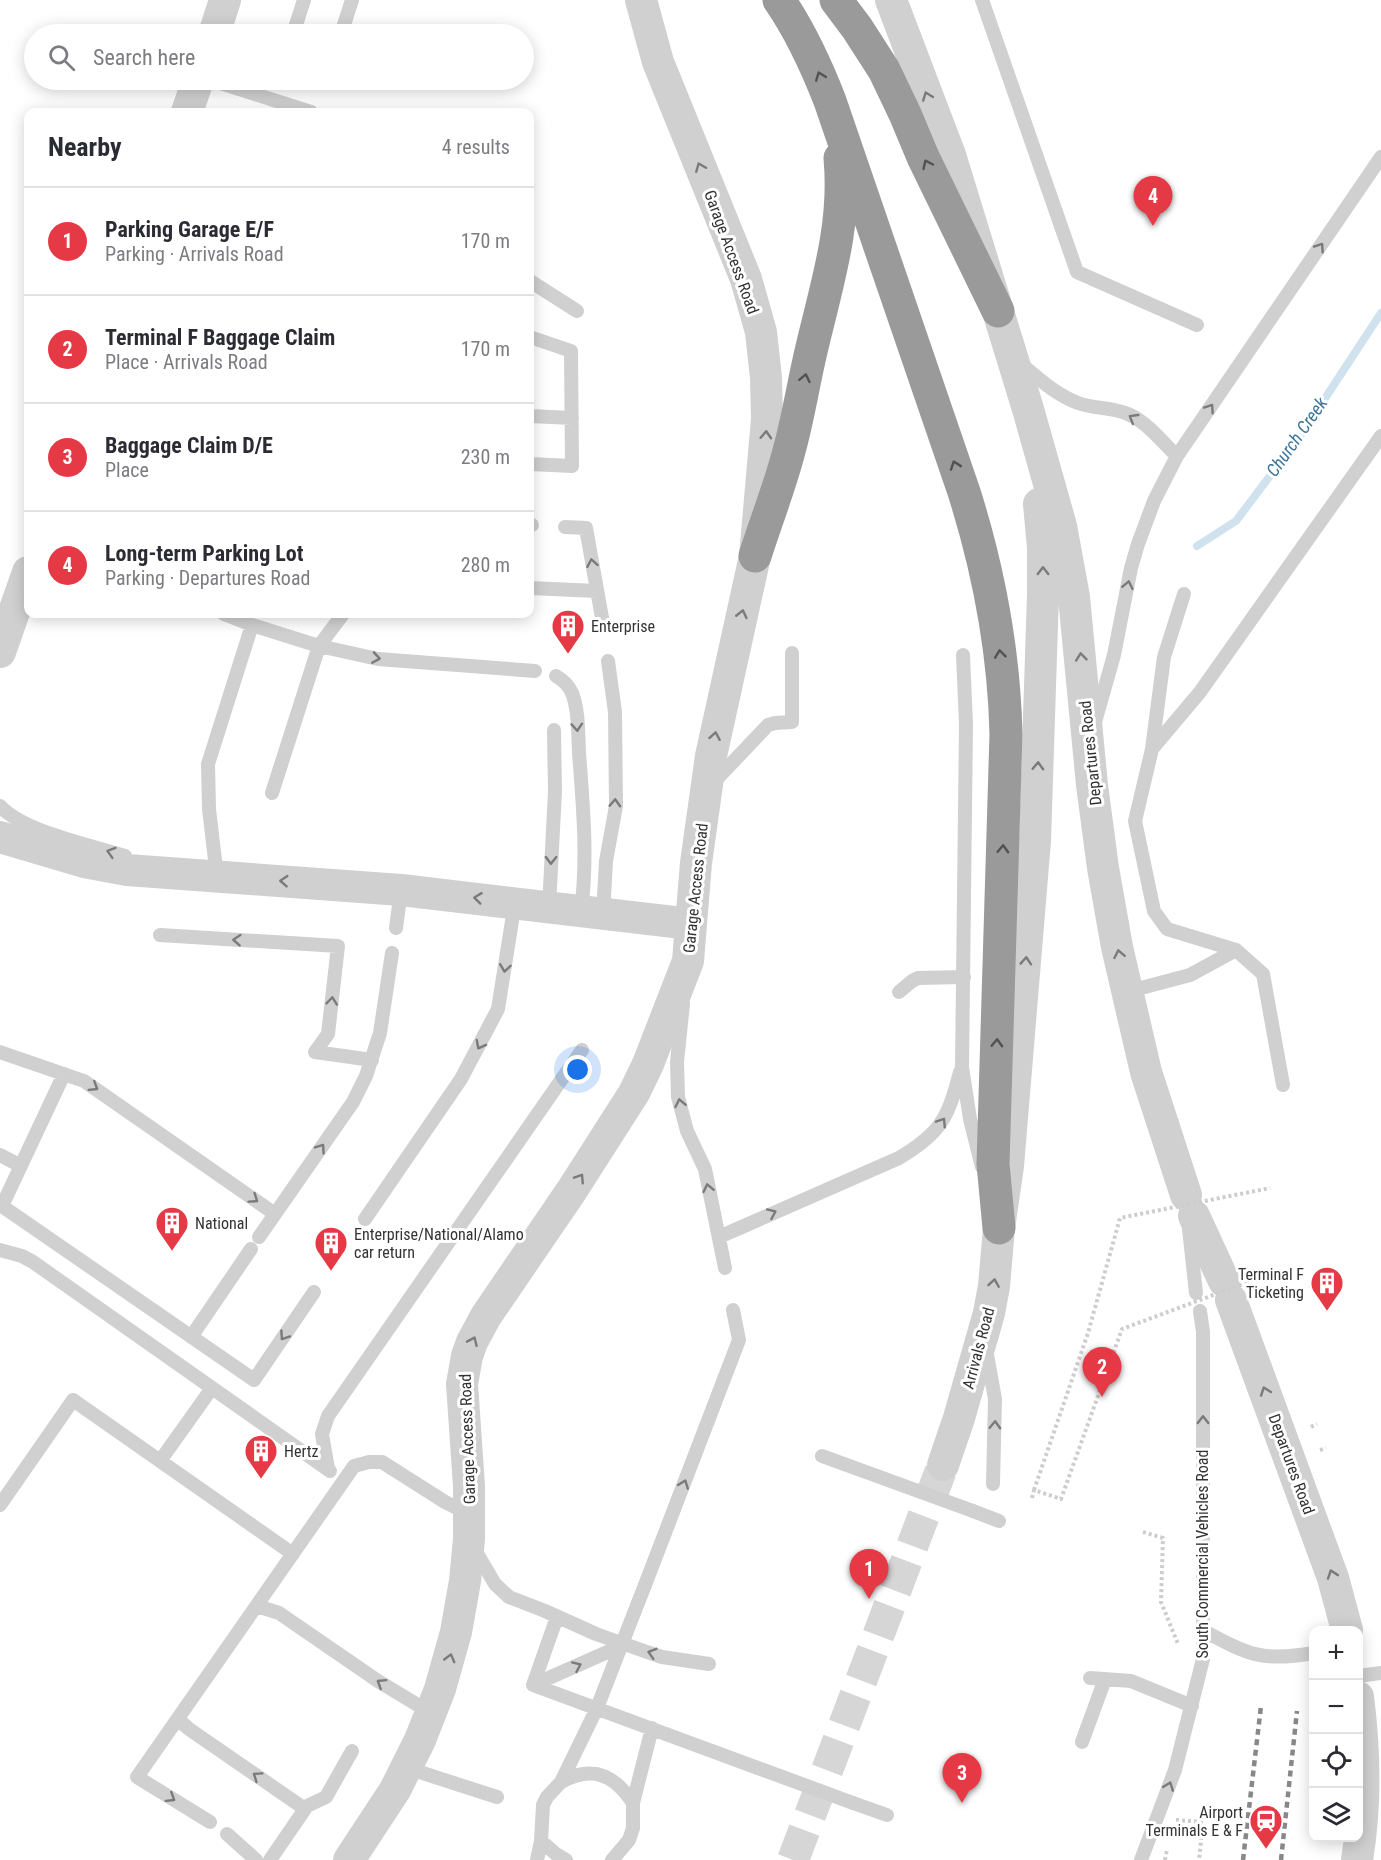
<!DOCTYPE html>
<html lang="en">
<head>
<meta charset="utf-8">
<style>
  body { margin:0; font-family:"Roboto Condensed",sans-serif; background:#f2f2f3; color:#2b2b33 }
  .controls { position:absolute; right:18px; bottom:18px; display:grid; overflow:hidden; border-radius:12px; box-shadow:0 3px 15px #0003 }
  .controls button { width:54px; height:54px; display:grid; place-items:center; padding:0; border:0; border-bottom:2px solid #e1e1e2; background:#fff; color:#2b2b33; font:30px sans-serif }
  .you { position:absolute; left:578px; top:1070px; width:21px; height:21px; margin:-15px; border:4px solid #fff; border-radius:50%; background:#1a73e8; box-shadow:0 0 0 9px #1a73e833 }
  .badge { display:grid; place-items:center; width:39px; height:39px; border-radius:50%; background:#e63946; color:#fff; font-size:20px; font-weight:700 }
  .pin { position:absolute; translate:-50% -50px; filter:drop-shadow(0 2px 3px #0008) }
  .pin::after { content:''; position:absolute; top:32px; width:21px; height:18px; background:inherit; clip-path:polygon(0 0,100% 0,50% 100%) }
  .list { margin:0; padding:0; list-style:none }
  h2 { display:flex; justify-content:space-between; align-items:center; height:78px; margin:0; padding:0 24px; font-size:26px }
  h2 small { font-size:20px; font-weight:400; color:#7c7c81 }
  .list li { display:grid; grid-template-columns:39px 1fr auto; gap:18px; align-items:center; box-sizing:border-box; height:108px; padding:0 24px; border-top:2px solid #e1e1e2 }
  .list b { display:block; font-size:22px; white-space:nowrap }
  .list p { margin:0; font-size:20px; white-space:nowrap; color:#7c7c81 }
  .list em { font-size:20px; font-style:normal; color:#7c7c81 }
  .icon { flex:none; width:33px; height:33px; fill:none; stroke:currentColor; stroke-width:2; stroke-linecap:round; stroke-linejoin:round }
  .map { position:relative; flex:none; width:1381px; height:1860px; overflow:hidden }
  .search { position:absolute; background:#fff; box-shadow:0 3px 15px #0003; left:24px; top:24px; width:510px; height:66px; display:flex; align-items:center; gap:15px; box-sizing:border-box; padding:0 21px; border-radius:33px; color:#7c7c81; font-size:22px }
  .panel { position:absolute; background:#fff; box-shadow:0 3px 15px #0003; left:24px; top:108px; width:510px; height:510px; border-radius:12px }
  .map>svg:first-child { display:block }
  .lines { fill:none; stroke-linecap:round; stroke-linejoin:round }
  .stream { stroke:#cfe2ee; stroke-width:8 }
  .tertiary-tunnel { stroke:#d6d6d6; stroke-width:32; stroke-dasharray:32 16; stroke-linecap:butt }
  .path { stroke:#cdcdcd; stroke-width:4; stroke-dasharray:3 3; stroke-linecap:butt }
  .service { stroke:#d0d0d0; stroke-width:14 }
  .tertiary { stroke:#d0d0d0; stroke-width:32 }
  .motorway { stroke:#9a9a9a; stroke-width:33 }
  .rail { stroke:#888; stroke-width:4.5; stroke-dasharray:6 4.5; stroke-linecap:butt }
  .path-bridge { stroke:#cdcdcd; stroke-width:4; stroke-dasharray:3 3; stroke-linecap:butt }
  .service-bridge { stroke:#d0d0d0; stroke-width:14 }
  .oneway { stroke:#525252 }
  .oneway2 { stroke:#7a7a7a }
  .labels { text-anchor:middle; stroke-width:6; stroke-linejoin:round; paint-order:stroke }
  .street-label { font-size:16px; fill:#333; stroke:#fff }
  .poi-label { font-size:16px; fill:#333; stroke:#fff; text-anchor:start }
  .water-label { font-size:18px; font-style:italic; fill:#3f7597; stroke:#fff }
</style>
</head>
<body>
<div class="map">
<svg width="1381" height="1860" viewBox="0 0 1381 1860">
  <rect width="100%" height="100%" fill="#fff"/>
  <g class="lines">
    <!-- stream -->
    <path class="stream" d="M1197,546L1236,521L1303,432L1381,313"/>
    <!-- tertiary-tunnel -->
    <path class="tertiary-tunnel" d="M793,1860L943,1465"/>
    <!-- path -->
    <path class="path" d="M1311,1427L1317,1424
      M1320,1450L1326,1448
      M1143,1532L1163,1538L1161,1602L1178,1644
      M1176,1820L1203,1822L1199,1860
      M1165,1860L1167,1849"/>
    <!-- service -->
    <path class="service" d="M982,0L1077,272L1197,325
      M293,34L304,0
      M341,34L352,0
      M211,80L311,112
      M530,281L577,311
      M530,337L571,351L572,466L530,464
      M1020,363C1038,378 1056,395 1078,403C1094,409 1112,407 1128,414C1147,422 1162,442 1177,456
      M530,416L572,418
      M530,525H532
      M565,527L586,528L602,618
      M530,588L597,591
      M224,614L252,625L319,646L378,659L535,671
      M963,655L966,724L962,1067L970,1119L982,1167
      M556,676C563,680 569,686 572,693C579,711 578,734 579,753C583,806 588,858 581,911
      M1095,722L1114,655L1131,568L1138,544L1154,501L1177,456L1381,157
      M1152,749L1164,657L1184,594
      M713,783L768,725L775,723L792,722V653
      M272,793L319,646L343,614
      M0,806C24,832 90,845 125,856
      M217,877L209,809L208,764L252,625
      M549,907L555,791L554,730
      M603,914L606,861L616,806L615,712L608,661
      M396,928L401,890
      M160,935L338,946L328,1034L315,1052L372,1060
      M899,992L912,981L918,978L964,977
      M1126,992L1190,975L1236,950
      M683,1004L677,1062L678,1097L687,1131L705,1169L725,1268
      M0,1052L84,1081L275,1214
      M64,1074L2,1206L254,1380L314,1292
      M1283,1085L1263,974L1236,950L1167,929L1154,911L1135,821L1152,749L1200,692L1381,436
      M0,1155L21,1166
      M365,1219L461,1079L498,1009L515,902
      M1189,1229L1196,1293
      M259,1237L353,1102L366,1076L380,1033L392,953
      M719,1237L899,1158C941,1133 948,1118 960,1072
      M0,1250L22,1256L33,1262L330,1471
      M191,1337L251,1249
      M986,1349L995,1399L993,1484
      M822,1456L973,1511
      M160,1461L212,1388
      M328,1469L322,1434L328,1416L582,1050
      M0,1505L73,1400L293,1554
      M475,1550L495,1584L509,1597L545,1611L596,1634L647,1652L662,1657L709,1664
      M645,1585L739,1340L733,1310
      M257,1606L279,1613L378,1681L431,1713
      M1204,1631C1249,1655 1262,1662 1314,1653
      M1358,1676L1381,1673
      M1090,1678L1131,1681L1192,1706
      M533,1685L853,1803
      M533,1685L621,1646
      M533,1685L557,1617
      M178,1719L189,1729L305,1809
      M1082,1742L1105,1679
      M407,1768L497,1797
      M561,1782C592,1765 614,1774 633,1803
      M210,1822L137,1777L354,1466L369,1462H382L445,1502L457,1508L470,1510
      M227,1834L256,1860
      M541,1841L556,1854L566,1860
      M270,1860L307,1806L326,1797L352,1751
      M537,1860L541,1841L543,1805L547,1797L561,1782L597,1708L616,1659
      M612,1860L629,1840L633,1828V1803L652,1728
      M1141,1860L1175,1770L1203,1659V1332L1200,1311"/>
    <!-- tertiary -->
    <path class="tertiary" d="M891,0L950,155L1028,409L1061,526L1074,597L1092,785L1103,868L1117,947L1146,1072L1186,1195
      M214,34L225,0
      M187,112L198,80
      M0,652L28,572
      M0,837L84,862L127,870L401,890L691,924
      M1194,1216L1224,1281
      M1231,1300L1333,1578L1347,1630
      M943,1465L959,1418L989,1313L994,1286L999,1228L1008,1166L1035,841L1043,594V548L1039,504
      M349,1860L395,1790L420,1740L440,1689L456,1632L465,1581L469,1539V1486L462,1384L467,1356L472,1342L486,1316L572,1190L634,1093L648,1064L688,961L696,863L711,756L755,556L767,419L766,378L761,332L746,279L658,62L641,0
      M1357,1860C1366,1806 1365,1751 1358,1697"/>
    <!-- motorway -->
    <path class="motorway" d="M779,0C801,32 816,65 830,101L964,492C989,571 1004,651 1006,734L993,1164L999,1228
      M836,0L857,28L884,70L905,114L923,157L998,311
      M755,556C766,521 780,486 789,451C799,415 804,379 813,343C828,280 846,224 840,158"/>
    <!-- rail -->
    <path class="rail" d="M1243,1860L1261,1706
      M1281,1860L1297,1711"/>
    <!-- path-bridge -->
    <path class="path-bridge" d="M1034,1490L1088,1333L1120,1218L1270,1188
      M1032,1498L1034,1490L1061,1499L1122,1329L1259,1278"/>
    <!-- service-bridge -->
    <path class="service-bridge" d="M973,1511L999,1521
      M616,1659L645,1585
      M853,1803L887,1815"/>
  </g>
  <!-- one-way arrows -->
  <defs><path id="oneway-chevron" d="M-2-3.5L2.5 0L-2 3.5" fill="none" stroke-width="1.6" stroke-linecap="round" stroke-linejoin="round" transform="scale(1.5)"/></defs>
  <g class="oneway">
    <use href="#oneway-chevron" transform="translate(820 76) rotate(-111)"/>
    <use href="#oneway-chevron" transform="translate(927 164) rotate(-115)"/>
    <use href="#oneway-chevron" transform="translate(805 378) rotate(-78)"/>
    <use href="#oneway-chevron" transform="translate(955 465) rotate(-109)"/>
    <use href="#oneway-chevron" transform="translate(1000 654) rotate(-97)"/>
    <use href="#oneway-chevron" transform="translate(1003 849) rotate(-88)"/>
    <use href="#oneway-chevron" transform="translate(997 1043) rotate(-88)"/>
  </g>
  <g class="oneway2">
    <use href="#oneway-chevron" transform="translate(927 96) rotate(-111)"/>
    <use href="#oneway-chevron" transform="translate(700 167) rotate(-112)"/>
    <use href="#oneway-chevron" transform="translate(1320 247) rotate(-56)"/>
    <use href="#oneway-chevron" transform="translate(1210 408) rotate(-56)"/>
    <use href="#oneway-chevron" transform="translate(1133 418) rotate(-149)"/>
    <use href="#oneway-chevron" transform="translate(766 435) rotate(-87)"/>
    <use href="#oneway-chevron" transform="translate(592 563) rotate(-100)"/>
    <use href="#oneway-chevron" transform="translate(1043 571) rotate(-90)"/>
    <use href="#oneway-chevron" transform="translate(1128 585) rotate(-78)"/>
    <use href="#oneway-chevron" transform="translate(742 614) rotate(-77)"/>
    <use href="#oneway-chevron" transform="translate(1081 657) rotate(-96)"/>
    <use href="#oneway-chevron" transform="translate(376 658) rotate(9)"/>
    <use href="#oneway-chevron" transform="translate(577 727) rotate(86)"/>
    <use href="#oneway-chevron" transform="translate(715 736) rotate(-80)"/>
    <use href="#oneway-chevron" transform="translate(1038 766) rotate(-88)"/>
    <use href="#oneway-chevron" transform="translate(615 803) rotate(-87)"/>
    <use href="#oneway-chevron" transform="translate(111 852) rotate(-163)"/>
    <use href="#oneway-chevron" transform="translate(551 860) rotate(91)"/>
    <use href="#oneway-chevron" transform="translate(284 881) rotate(-176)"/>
    <use href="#oneway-chevron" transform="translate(478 898) rotate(-173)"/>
    <use href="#oneway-chevron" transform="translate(237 940) rotate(-176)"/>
    <use href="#oneway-chevron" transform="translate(1119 954) rotate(-101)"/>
    <use href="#oneway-chevron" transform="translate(1026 961) rotate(-86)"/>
    <use href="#oneway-chevron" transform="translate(505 968) rotate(98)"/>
    <use href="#oneway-chevron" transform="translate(332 1001) rotate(-84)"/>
    <use href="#oneway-chevron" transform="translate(480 1045) rotate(118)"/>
    <use href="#oneway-chevron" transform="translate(94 1087) rotate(32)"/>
    <use href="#oneway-chevron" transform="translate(680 1103) rotate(-101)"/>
    <use href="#oneway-chevron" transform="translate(942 1122) rotate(-57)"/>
    <use href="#oneway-chevron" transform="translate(321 1148) rotate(-55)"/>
    <use href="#oneway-chevron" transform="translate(580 1178) rotate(-57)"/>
    <use href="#oneway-chevron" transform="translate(708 1188) rotate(-102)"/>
    <use href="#oneway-chevron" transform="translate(254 1199) rotate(35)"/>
    <use href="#oneway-chevron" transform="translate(772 1213) rotate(-24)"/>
    <use href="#oneway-chevron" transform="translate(994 1283) rotate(-81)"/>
    <use href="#oneway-chevron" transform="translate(284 1336) rotate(124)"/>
    <use href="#oneway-chevron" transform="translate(473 1341) rotate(-66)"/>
    <use href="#oneway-chevron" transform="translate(1265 1391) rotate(-110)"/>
    <use href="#oneway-chevron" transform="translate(1203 1420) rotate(-90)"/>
    <use href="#oneway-chevron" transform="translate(995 1425) rotate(-88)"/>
    <use href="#oneway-chevron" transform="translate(684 1484) rotate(-69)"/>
    <use href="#oneway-chevron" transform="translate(1332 1574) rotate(-109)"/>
    <use href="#oneway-chevron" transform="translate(652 1653) rotate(-163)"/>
    <use href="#oneway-chevron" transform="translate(450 1658) rotate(-75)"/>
    <use href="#oneway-chevron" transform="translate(577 1666) rotate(-24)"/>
    <use href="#oneway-chevron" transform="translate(381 1683) rotate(-148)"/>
    <use href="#oneway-chevron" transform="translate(257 1776) rotate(-145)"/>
    <use href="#oneway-chevron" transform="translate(1169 1786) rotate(-69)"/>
    <use href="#oneway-chevron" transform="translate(171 1798) rotate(32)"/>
  </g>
  <!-- icons -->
  <defs>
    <g id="building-pin" transform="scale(1.725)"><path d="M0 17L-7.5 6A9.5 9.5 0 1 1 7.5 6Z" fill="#e63946" stroke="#fff"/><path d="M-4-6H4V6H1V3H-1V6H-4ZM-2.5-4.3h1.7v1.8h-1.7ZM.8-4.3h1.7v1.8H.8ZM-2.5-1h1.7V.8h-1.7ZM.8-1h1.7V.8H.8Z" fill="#fff"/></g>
    <g id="station-pin" transform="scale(1.725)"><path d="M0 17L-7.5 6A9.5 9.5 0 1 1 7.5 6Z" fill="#e63946" stroke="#fff"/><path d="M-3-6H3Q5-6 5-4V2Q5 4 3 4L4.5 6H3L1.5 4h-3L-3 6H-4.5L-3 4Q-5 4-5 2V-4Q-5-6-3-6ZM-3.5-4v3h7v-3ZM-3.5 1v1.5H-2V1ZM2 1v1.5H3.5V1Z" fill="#fff"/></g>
  </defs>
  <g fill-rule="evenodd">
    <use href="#building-pin" x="568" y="626"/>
    <use href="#building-pin" x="172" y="1223"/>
    <use href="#building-pin" x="331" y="1243"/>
    <use href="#building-pin" x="1327" y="1283"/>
    <use href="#building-pin" x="261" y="1451"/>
    <use href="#station-pin" x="1266" y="1821"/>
  </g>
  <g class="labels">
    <!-- street labels -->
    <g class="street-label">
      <text transform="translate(732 252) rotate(70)" y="6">Garage Access Road</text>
      <text transform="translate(1090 753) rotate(-96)" y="6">Departures Road</text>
      <text transform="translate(695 888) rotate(-84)" y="6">Garage Access Road</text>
      <text transform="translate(978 1348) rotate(-75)" y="6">Arrivals Road</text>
      <text transform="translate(467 1439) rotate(-92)" y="6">Garage Access Road</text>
      <text transform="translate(1292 1464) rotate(70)" y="6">Departures Road</text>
      <text transform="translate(1202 1554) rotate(-90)" y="6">South Commercial Vehicles Road</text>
    </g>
    <!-- poi labels -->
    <g class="poi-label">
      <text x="591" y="632">Enterprise</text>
      <text x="195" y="1229">National</text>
      <text x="354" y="1240">Enterprise/National/Alamo<tspan x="354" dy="18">car return</tspan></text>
      <text x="1304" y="1280" text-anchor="end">Terminal F<tspan x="1304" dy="18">Ticketing</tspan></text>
      <text x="284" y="1457">Hertz</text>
      <text x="1243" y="1818" text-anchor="end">Airport<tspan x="1243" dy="18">Terminals E &amp; F</tspan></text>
    </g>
    <!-- water labels -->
    <g class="water-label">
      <text transform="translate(1297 437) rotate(-55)" y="6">Church Creek</text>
    </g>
  </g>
</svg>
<div class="controls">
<button>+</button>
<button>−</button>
<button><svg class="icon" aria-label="locate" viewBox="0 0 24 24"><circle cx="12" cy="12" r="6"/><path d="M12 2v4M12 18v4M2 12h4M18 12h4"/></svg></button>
<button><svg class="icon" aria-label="layers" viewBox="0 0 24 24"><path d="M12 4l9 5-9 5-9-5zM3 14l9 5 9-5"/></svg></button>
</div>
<div class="you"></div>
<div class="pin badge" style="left:869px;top:1599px">1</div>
<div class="pin badge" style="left:1102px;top:1397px">2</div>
<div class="pin badge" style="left:962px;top:1803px">3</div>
<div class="pin badge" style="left:1153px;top:226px">4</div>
<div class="search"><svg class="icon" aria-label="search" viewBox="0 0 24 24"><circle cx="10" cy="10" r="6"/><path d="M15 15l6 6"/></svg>Search here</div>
<section class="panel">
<h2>Nearby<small>4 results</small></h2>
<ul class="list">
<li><span class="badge">1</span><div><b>Parking Garage E/F</b><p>Parking · Arrivals Road</p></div><em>170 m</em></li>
<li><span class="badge">2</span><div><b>Terminal F Baggage Claim</b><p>Place · Arrivals Road</p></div><em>170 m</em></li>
<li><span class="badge">3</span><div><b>Baggage Claim D/E</b><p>Place</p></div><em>230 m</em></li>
<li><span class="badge">4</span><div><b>Long-term Parking Lot</b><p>Parking · Departures Road</p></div><em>280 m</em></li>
</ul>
</section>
</div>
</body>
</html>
